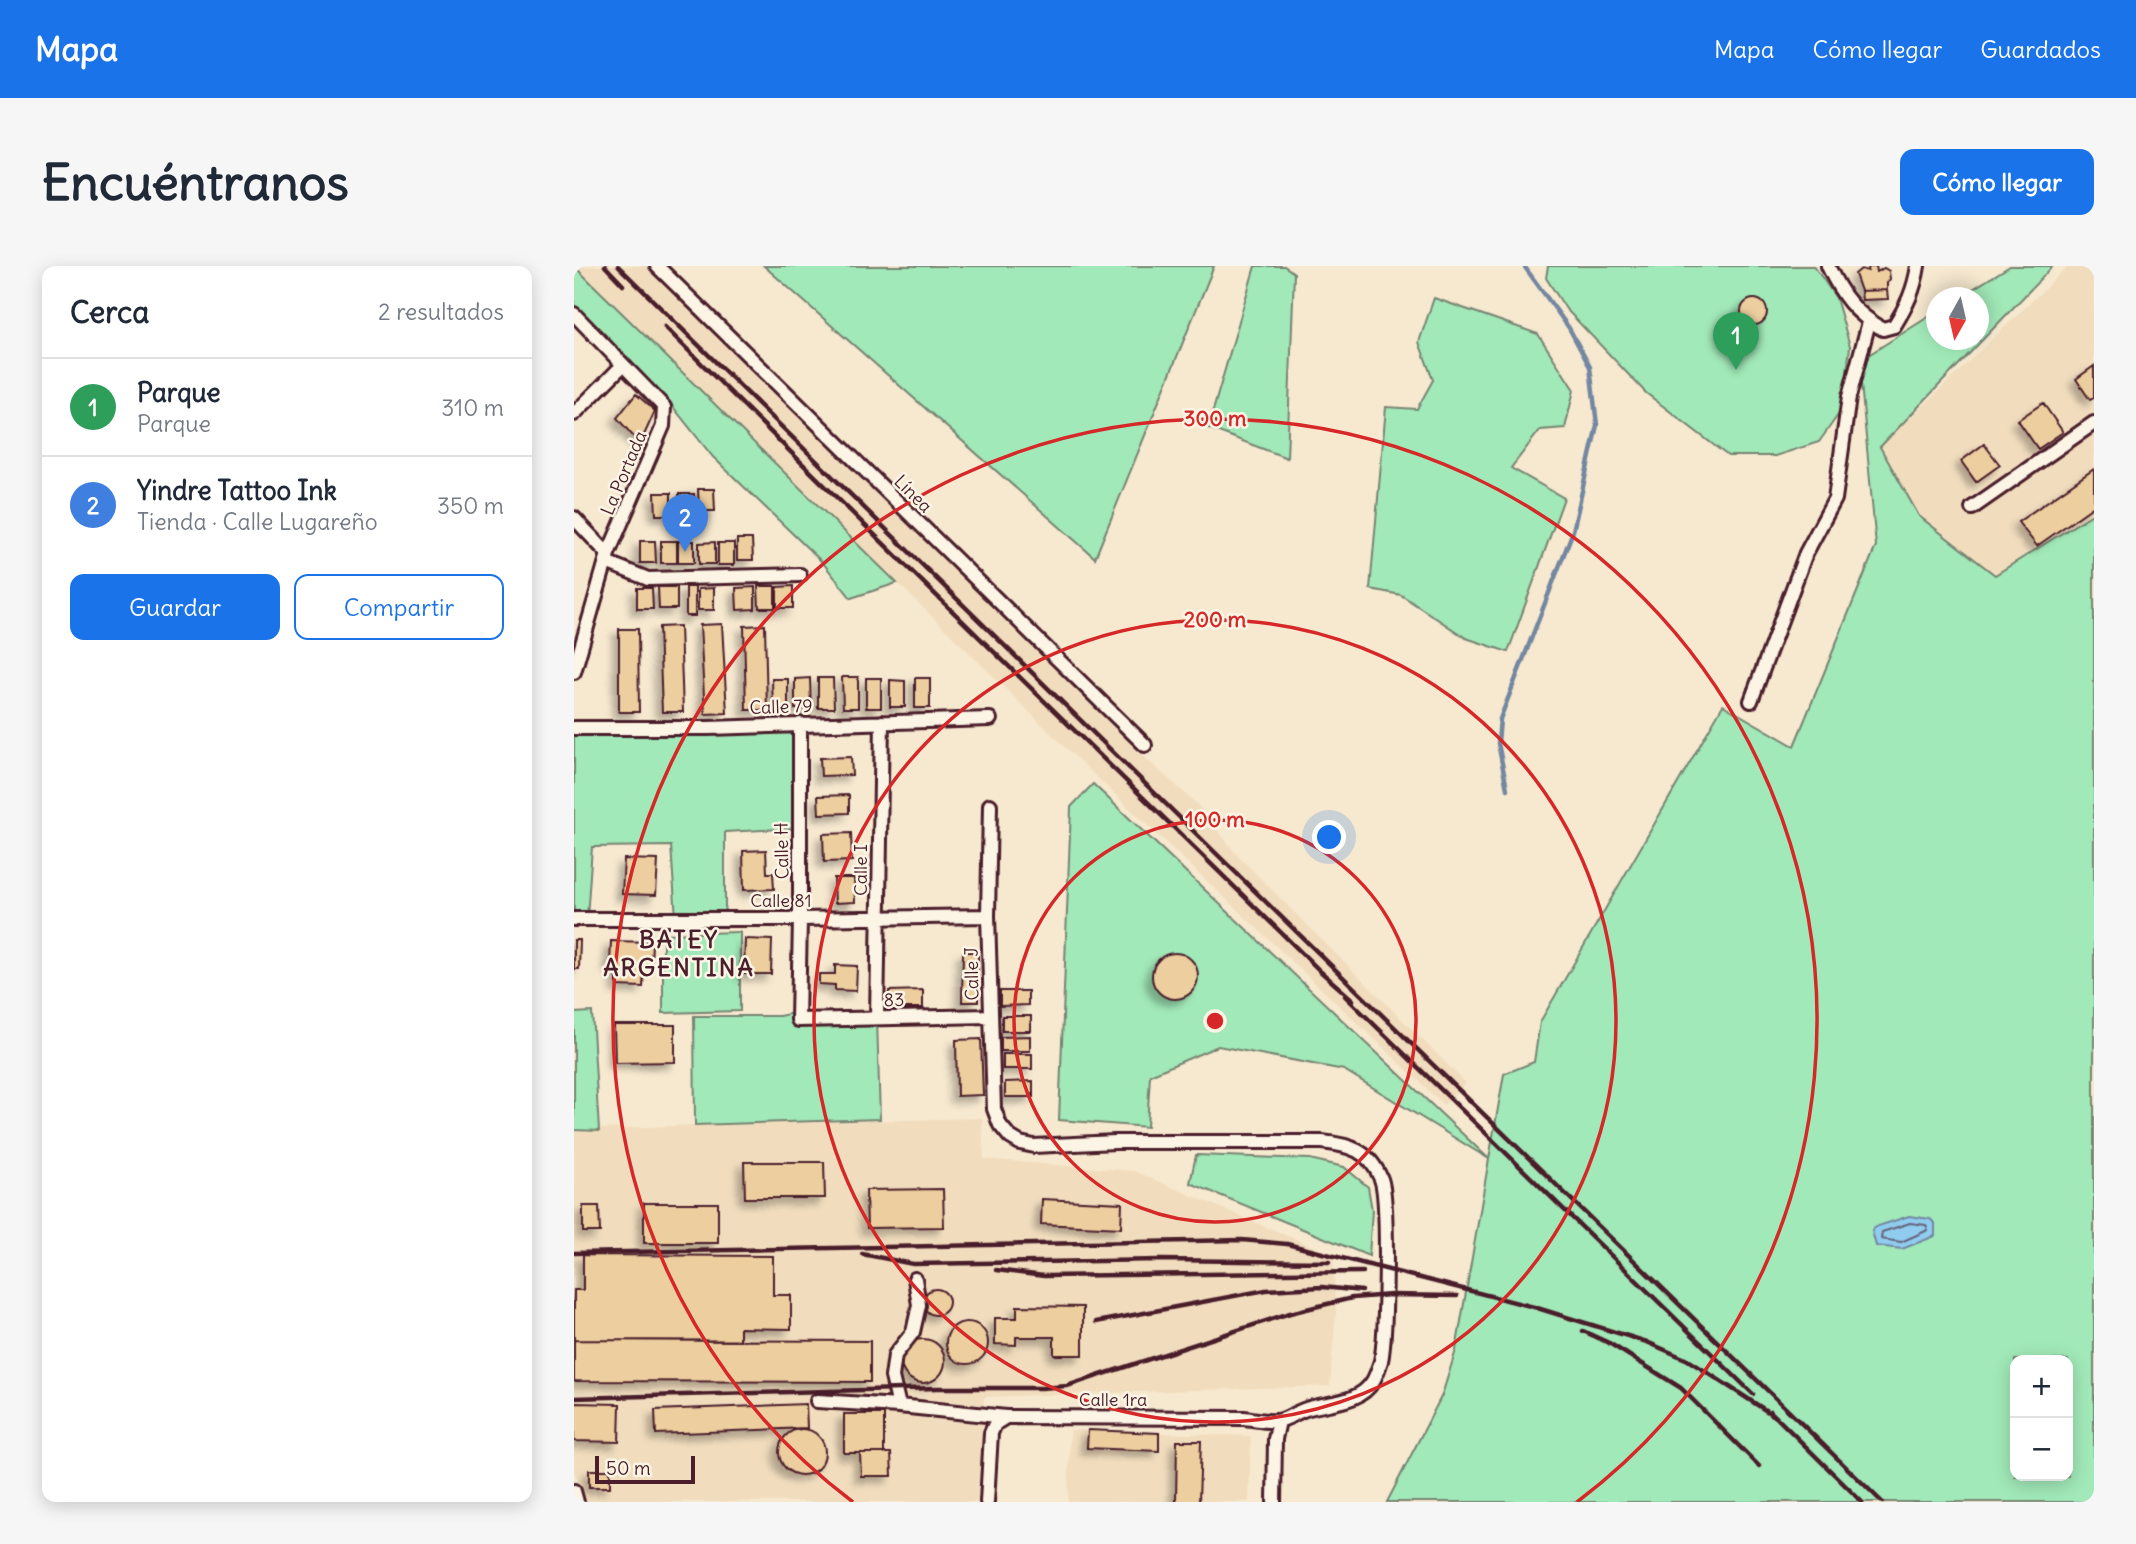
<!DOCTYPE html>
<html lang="es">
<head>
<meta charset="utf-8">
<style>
  body { margin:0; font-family:Delius,sans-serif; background:#f6f6f7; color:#1f2937 }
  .controls { position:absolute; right:21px; bottom:21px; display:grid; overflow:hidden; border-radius:14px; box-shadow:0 4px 18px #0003 }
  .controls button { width:63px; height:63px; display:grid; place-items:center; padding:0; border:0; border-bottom:2px solid #e0e1e3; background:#fff; color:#1f2937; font:35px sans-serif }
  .compass { position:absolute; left:1352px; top:21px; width:63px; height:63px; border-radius:50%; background:#fff; box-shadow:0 4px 18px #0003; rotate:188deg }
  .scale { position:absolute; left:21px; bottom:18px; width:100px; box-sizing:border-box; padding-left:7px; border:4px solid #4a1f2b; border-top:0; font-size:19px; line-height:24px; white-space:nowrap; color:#4a1f2b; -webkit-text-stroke:5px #fcf5e5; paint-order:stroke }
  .you { position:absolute; left:756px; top:572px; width:24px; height:24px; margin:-18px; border:5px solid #fff; border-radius:50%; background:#1a73e8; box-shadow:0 0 0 10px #1a73e833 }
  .badge { display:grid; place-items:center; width:46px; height:46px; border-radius:50%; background:#1a73e8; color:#fff; font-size:23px; font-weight:700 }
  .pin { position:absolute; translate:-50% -58px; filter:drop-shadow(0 2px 4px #0008) }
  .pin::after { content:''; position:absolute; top:37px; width:24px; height:21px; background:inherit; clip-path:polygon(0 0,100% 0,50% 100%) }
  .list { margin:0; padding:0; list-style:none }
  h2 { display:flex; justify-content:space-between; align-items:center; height:91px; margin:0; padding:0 28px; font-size:30px }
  h2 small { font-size:23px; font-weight:400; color:#747a83 }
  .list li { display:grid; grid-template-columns:46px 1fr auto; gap:21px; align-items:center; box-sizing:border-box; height:98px; padding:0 28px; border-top:2px solid #e0e1e3 }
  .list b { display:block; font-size:26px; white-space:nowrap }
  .list p { margin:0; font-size:23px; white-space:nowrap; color:#747a83 }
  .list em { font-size:23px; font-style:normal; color:#747a83 }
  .actions { display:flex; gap:14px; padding:21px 28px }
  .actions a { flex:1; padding:16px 0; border:2px solid #1a73e8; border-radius:14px; text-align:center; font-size:24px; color:#1a73e8 }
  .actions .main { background:#1a73e8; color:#fff }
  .map { position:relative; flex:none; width:1520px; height:1236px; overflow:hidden; border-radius:14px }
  header { display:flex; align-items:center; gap:42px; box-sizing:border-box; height:98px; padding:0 35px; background:#1a73e8; color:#fff }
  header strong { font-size:33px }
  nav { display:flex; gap:38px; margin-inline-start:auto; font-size:24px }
  .intro { display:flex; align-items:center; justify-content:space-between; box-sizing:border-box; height:168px; padding:0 42px }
  h1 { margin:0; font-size:49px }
  .button { padding:18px 32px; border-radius:14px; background:#1a73e8; color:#fff; font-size:24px; font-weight:700 }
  main { display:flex; gap:42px; padding:0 42px }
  aside { flex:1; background:#fff; border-radius:14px; box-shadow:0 4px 18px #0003 }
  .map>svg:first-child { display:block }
  .built { fill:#f1ddbe }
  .green { fill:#a1e9b8; stroke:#768472; stroke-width:2; fill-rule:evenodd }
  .water { fill:#8fccef; stroke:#7387a1; stroke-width:2 }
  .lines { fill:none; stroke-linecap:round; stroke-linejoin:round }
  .shore { stroke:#666479; stroke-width:2 }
  .stream { stroke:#7387a1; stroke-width:4.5 }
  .building { fill:#ecce9f; stroke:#4a1f2b; stroke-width:2; filter:url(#shadow) }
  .minor-casing { stroke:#4a1f2b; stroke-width:18 }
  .minor { stroke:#fcf5e5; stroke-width:12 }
  .rail { stroke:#4a1f2b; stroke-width:4.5 }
  .ring { fill:none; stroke:#d62828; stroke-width:3.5 }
  .labels { text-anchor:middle; stroke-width:5; stroke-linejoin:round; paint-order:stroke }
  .street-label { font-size:18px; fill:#4a1f2b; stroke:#fcf5e5 }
  .district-label { font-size:24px; font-weight:bold; letter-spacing:2px; fill:#4a1f2b; stroke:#fcf5e5 }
  .centre { fill:#d62828; stroke:#fcf5e5; stroke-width:3.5 }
  .ring-label { font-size:21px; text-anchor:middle; font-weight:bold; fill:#d62828; stroke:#fcf5e5; stroke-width:5; stroke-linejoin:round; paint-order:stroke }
</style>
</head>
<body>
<header>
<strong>Mapa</strong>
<nav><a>Mapa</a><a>Cómo llegar</a><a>Guardados</a></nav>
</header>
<div class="intro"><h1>Encuéntranos</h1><a class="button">Cómo llegar</a></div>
<main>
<aside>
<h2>Cerca<small>2 resultados</small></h2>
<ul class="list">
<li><span class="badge" style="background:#2e9e5b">1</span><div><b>Parque</b><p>Parque</p></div><em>310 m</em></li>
<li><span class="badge" style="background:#3f7fe0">2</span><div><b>Yindre Tattoo Ink</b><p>Tienda · Calle Lugareño</p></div><em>350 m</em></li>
</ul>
<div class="actions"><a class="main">Guardar</a><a>Compartir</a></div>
</aside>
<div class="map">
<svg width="1520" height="1236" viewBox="0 0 1520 1236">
  <defs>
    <filter id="shadow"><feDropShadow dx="-6" dy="6" stdDeviation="3.5" flood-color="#0004"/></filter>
  </defs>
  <rect width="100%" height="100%" fill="#f7e9d0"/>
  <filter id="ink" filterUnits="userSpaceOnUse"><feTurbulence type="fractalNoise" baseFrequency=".0143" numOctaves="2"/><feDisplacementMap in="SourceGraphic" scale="14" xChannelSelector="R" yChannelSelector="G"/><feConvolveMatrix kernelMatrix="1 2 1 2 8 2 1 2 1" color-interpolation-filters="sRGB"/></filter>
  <g filter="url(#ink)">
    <!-- built -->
    <path class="built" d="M1,0H73L568,489L622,537L665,591L892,817L870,839L497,487Z
      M1494,0H1520V244L1421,309L1345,250L1306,181Z
      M408,852L410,893L560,905L759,989L762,1046L756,1120L410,1131L405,1236H11L0,1204V864L121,859Z
      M496,1164L677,1170L675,1236H494Z"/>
    <!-- green -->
    <path class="green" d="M0,0L323,317L277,332L249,297L139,191L99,141L0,39Z
      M190,0H640L521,292Z
      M681,0H710L720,7L713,192L634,162Z
      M974,0H1240L1262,32L1276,80L1269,142L1245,176L1201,190H1154L1072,127L992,43L972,12Z
      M1436,0H1479L1306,181L1345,250L1421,309L1520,247V1236H813L868,1129L882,1084L915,893L770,804L644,780L576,809L573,861L485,854L497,541L519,518L915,893L930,808L960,796L966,756L1149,439L1220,480L1302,280L1285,95L1362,46L1363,74H1405V32L1386,31ZM1441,1094H1494V1210H1441Z
      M860,32L964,68L1000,124L991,162L966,164L937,202L990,232L934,386L892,372L827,329L796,323L812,141L843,143L859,114L845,76Z
      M226,458L225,562L151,566V653L102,652L97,580L18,581L13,652H0V462Z
      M166,666V745L89,747V668Z
      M18,746L25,865L0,864V747Z
      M225,746L224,753L303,752L306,853L121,859L120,750H205Z
      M622,889L736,893L770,901L794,921L798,944L795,990L616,917Z"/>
    <!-- water -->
    <path class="water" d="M1335,950L1356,953L1361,957V970L1328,983L1302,980L1298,965L1301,961Z"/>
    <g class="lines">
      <!-- shore -->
      <path class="shore" d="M1336,957L1352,959L1354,964L1327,976L1307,973L1308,966Z"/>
      <!-- stream -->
      <path class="stream" d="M933,523L924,477L926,453L999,265L1023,159L1016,101L995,62L950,0"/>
    </g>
    <!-- building -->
    <path class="building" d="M1295,0H1302L1303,6L1310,2L1315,5L1316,13L1313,17V24L1287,25L1281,8L1287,3L1294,5Z
      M1313,24L1314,33L1288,34L1287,25Z
      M1167 46a13 13 0 1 1 26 0a13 13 0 1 1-26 0Z
      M1520,100V132L1516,134L1502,113Z
      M62,128L81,145L66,178L43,152Z
      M1469,137L1489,166L1464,183L1444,154Z
      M1410,178L1426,199L1402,216L1387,195Z
      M1520,203V240L1463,280L1444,256Z
      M124,223H140L141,245H125Z
      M81,227H97V249H82Z
      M105,228H120L121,250H105Z
      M163,273H178L179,294H163Z
      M66,275H81L82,297H66Z
      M87,275H103V297H87Z
      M104,275H120V297H104Z
      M141,276V298H125V277Z
      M144,277H160V299H144Z
      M184,320H201V342H185Z
      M219,320V342H203V321Z
      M84,321H103V343H85Z
      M112,321H121V350H112Z
      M181,321V343L163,344L162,322Z
      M63,322H78L79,343H63Z
      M140,322V344H124V323Z
      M148,358L153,447L131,448L126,359Z
      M191,359L193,444H172L170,360Z
      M106,360L109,446H88L85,361Z
      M45,363H64L65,446H45Z
      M268,411H284V442H269Z
      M236,412L237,443H221V413Z
      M244,412H259L260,442H244Z
      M292,412H307V442H292Z
      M341,412H356V442H341Z
      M198,413H214V443H199Z
      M316,414L331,415V441H316Z
      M277,491L278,509L247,510L246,492Z
      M275,529V547L245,548L244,530Z
      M277,567L278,595L250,596L249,568Z
      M192,584L193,607H199L200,623L170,624L169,585Z
      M50,593L84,594L82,629L48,628Z
      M260,612H280L281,636L261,637Z
      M171,673L198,674L197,708H170Z
      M0,674H6L5,703H0Z
      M37,675L78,676L77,702H70L69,721L43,720V699H36Z
      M389,686H404V736H388Z
      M578 710a23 23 0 1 1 46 0a23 23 0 1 1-46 0Z
      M261,699L283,700L282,725L261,724V719L245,718V708H261Z
      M349,724V742H315V725Z
      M426,725H454V739L426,740Z
      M428,750H457V765H428Z
      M40,759H101V796L41,797Z
      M456,770V785H427V771Z
      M407,773L409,829L383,830L382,774Z
      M429,788H458V803H429Z
      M459,815V831H431V816Z
      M170,896H250L251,932H171Z
      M369,923L370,961L293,962L292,924Z
      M468,933L548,937L547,962L467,958Z
      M70,937H144V977H70Z
      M9,940H25L26,966H9Z
      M9,989L199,990V1029H217V1063L166,1062V1075L0,1074V1024H9Z
      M349 1036a13 13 0 1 1 26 0a13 13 0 1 1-26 0Z
      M443,1040L509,1041V1089H480V1071H442V1079L421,1078V1052H443Z
      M372 1077a21 21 0 1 1 42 0a21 21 0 1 1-42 0Z
      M327 1095a22 22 0 1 1 44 0a22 22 0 1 1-44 0Z
      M0,1074L296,1075V1116L0,1115Z
      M0,1137L46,1138L45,1176L0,1175Z
      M232,1138L233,1162L82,1168L81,1144Z
      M270,1148H310V1187H270Z
      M205 1186a23 23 0 1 1 46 0a23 23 0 1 1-46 0Z
      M514,1164L585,1167V1185L513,1182Z
      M603,1175H627L625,1236H602Z
      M286,1187H317L318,1210H287Z
      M15,1204H36V1221H15Z"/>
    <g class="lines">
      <!-- minor casing -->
      <g class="minor-casing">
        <path id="minor" d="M83,0L571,479
          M1254,0C1267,28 1281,48 1309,63L1320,60C1333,39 1340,25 1344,0
          M0,48L90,141L89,160L34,288L0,406
          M0,148L49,99
          M1398,242L1520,157
          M0,252L34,288
          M32,296L74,313L226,309
          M1177,435L1232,287L1261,233L1275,131L1295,56
          M226,458V653L224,754L416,750
          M0,462H134L416,453
          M0,653H226L414,650
          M303,752L308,456
          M243,1135L325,1140L432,1151
          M325,1140L318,1111L321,1089L339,1066L345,1039L341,1013
          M0,1225L3,1236
          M413,1236L417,1167L421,1158L432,1151L670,1152C680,1153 692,1156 702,1155C711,1155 722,1146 732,1143C753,1136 786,1138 799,1115C802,1110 805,1101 807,1095C812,1071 815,933 807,913C795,884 776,879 748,876H541L460,880L446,877L436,871L426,859L420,843L414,650L416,539
          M700,1236L701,1173L705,1155"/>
      </g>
      <!-- minor -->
      <use href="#minor" class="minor"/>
      <!-- rail -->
      <path class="rail" d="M31,0L49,19
        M44,0L655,600L1308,1236
        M91,61C307,278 528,490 746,705L779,734
        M771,730L1179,1128
        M0,987L668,974L713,978L960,1041L1073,1076L1114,1094L1202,1151
        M288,988L339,998L587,994L755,996
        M422,1004L470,1010L789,1006
        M522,1056L692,1024L748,1021L788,1025
        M1009,1065L1035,1077L1107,1122L1185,1200
        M0,1132L364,1122H468L493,1120L716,1047L778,1032L817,1029L883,1030
        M1196,1145L1288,1236"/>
    </g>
  </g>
  <!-- distance rings -->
  <g class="ring">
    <circle cx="641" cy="755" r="201"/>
    <circle cx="641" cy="755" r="401"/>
    <path d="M279 1236A602 602 0 1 1 1003 1236"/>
  </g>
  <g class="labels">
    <!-- street labels -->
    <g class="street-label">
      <text transform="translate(50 207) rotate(-67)" y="6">La Portada</text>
      <text transform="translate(339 228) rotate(45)" y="6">Línea</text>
      <text transform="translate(207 441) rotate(-2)" y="6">Calle 79</text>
      <text transform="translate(208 585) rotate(-91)" y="6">Calle H</text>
      <text transform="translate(287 604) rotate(-90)" y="6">Calle I</text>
      <text x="207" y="641">Calle 81</text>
      <text transform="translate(398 708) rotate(-91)" y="6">Calle J</text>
      <text transform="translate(320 734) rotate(-1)" y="6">83</text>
      <text x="539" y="1140">Calle 1ra</text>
    </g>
    <!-- district labels -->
    <g class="district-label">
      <text x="105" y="682">BATEY<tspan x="105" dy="28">ARGENTINA</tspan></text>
    </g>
  </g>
  <circle cx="641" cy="755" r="10" class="centre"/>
  <g class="ring-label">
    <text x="641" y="160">300 m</text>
    <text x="641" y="361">200 m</text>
    <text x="641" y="561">100 m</text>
  </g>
</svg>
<div class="controls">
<button>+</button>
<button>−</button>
</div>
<svg class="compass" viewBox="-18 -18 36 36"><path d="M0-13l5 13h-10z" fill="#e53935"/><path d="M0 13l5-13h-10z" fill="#747a83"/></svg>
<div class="scale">50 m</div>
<div class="you"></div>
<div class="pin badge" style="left:1162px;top:104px;background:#2e9e5b">1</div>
<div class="pin badge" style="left:111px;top:286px;background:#3f7fe0">2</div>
</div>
</main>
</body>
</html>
